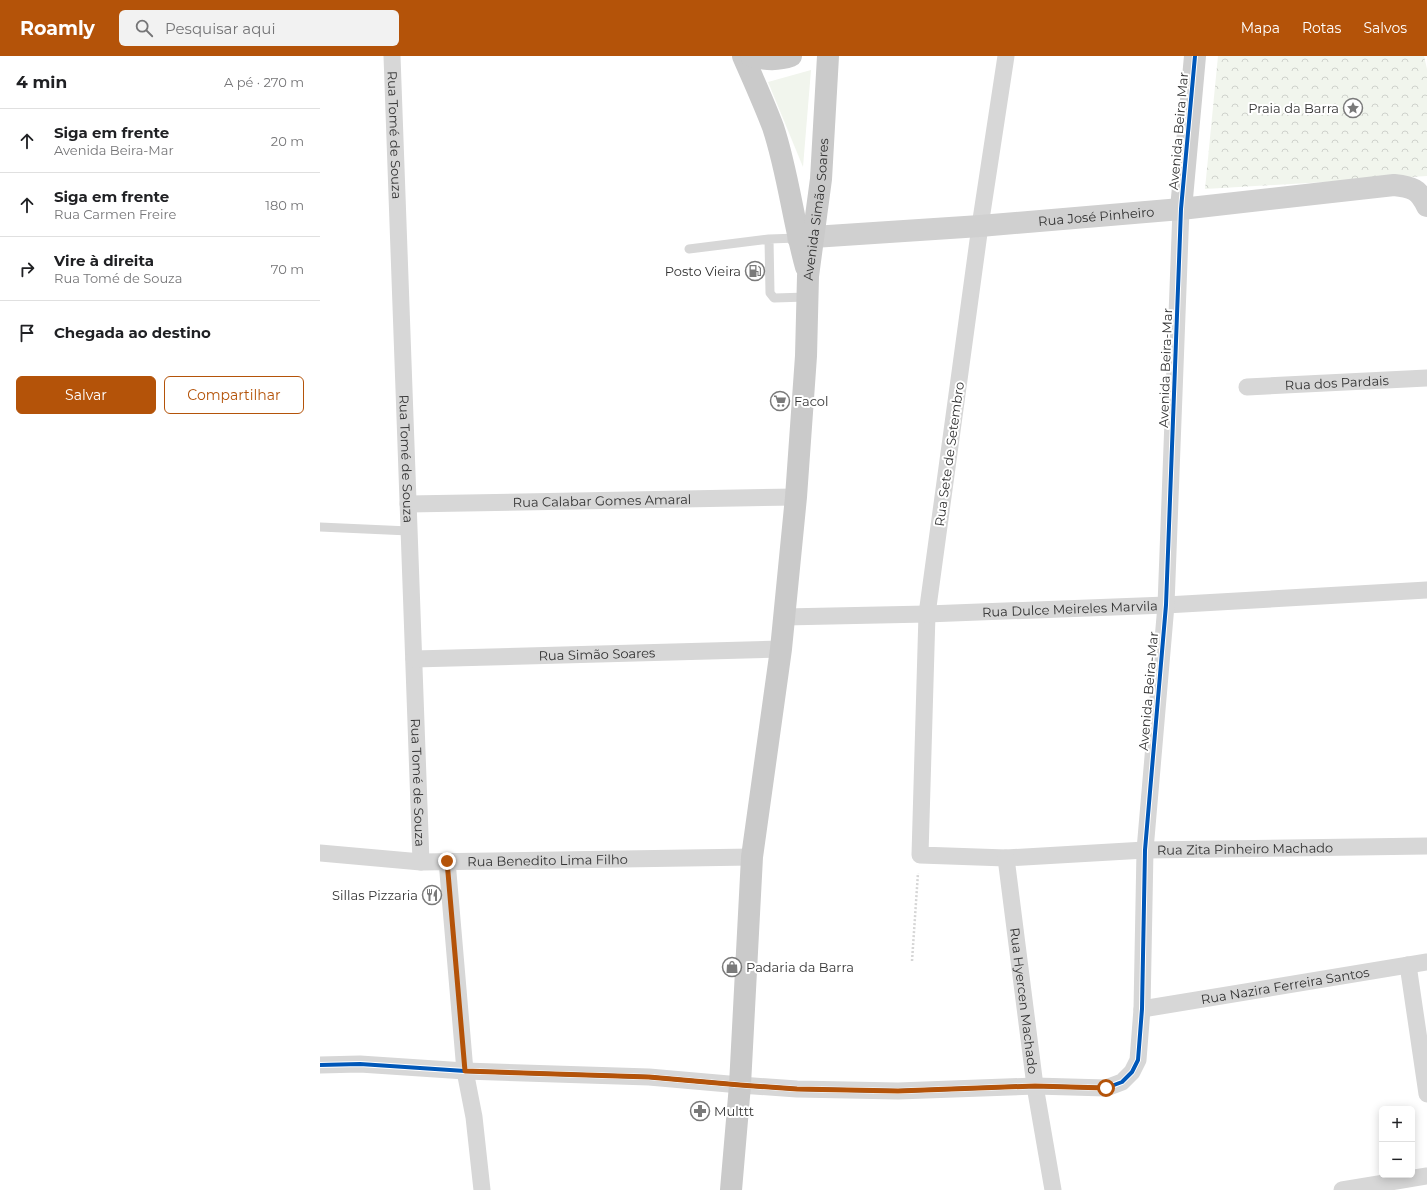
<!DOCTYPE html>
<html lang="pt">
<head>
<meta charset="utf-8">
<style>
  body { margin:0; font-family:Montserrat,sans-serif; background:#f2f2f2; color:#202124 }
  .controls { position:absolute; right:12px; bottom:12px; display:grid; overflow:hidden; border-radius:6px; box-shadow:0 2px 10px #0003 }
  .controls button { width:36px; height:36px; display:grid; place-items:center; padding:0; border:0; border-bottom:1px solid #e0e0e0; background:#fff; color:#202124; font:20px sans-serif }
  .stop { position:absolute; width:12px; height:12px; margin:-9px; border:3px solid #b45309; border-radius:50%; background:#fff }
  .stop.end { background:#b45309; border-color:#fff; box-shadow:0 1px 4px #0008 }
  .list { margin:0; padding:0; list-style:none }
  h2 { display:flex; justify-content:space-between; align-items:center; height:52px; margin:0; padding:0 16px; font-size:17px }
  h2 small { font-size:13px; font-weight:400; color:#757577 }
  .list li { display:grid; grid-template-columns:26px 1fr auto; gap:12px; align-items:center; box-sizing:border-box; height:64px; padding:0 16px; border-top:1px solid #e0e0e0 }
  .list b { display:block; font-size:15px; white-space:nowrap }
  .list p { margin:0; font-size:13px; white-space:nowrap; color:#757577 }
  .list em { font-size:13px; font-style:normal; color:#757577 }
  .actions { display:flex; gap:8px; padding:12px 16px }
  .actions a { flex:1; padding:9px 0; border:1px solid #b45309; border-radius:6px; text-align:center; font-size:14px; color:#b45309 }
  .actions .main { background:#b45309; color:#fff }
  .icon { flex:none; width:22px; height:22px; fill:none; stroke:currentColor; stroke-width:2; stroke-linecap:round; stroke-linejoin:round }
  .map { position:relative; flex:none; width:1107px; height:1134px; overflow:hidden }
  header { display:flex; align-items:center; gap:24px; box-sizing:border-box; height:56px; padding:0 20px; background:#b45309; color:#fff }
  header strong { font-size:19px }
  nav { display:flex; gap:22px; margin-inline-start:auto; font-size:14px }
  .search { width:280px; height:36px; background:#f2f2f2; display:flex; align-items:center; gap:10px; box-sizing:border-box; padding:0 14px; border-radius:6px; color:#757577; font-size:15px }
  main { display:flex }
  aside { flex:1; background:#fff }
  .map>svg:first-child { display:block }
  .grass { fill:#f1f5ed }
  .park { fill:url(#park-crowns) }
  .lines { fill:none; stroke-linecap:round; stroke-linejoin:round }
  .path { stroke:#d6d6d6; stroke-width:2.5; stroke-dasharray:2 2; stroke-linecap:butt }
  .lane { stroke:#d7d7d7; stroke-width:9 }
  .street { stroke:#d7d7d7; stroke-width:17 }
  .secondary { stroke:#d0d0d0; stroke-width:22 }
  .primary { stroke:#cacaca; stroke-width:22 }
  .cycleway-casing { stroke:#fff; stroke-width:6 }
  .cycleway { stroke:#0057b8; stroke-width:4 }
  .route { stroke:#b45309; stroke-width:5 }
  .labels { text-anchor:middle; stroke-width:4; stroke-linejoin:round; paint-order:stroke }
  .poi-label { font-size:13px; fill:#333; stroke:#fff; text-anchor:end }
  .street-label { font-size:13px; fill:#333; stroke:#fff }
</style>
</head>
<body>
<header>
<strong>Roamly</strong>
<div class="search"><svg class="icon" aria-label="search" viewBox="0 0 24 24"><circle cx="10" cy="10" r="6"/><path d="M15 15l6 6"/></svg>Pesquisar aqui</div>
<nav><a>Mapa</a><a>Rotas</a><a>Salvos</a></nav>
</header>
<main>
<aside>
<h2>4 min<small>A pé · 270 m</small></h2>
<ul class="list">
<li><svg class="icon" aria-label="ahead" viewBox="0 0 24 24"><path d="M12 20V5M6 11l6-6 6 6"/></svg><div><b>Siga em frente</b><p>Avenida Beira-Mar</p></div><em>20 m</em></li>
<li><svg class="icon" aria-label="ahead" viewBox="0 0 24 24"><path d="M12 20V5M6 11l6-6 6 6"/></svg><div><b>Siga em frente</b><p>Rua Carmen Freire</p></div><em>180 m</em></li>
<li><svg class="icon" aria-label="right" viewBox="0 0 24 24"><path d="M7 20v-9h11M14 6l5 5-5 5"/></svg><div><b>Vire à direita</b><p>Rua Tomé de Souza</p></div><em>70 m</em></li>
<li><svg class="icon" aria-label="arrive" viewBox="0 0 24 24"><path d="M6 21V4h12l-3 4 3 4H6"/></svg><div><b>Chegada ao destino</b></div></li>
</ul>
<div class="actions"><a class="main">Salvar</a><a>Compartilhar</a></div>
</aside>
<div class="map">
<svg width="1107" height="1134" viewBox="0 0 1107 1134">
  <defs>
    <pattern id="park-crowns" width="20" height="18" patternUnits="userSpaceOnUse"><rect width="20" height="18" fill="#f1f5ed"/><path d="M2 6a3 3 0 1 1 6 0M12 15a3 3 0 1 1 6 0" fill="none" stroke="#cfd2cc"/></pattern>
  </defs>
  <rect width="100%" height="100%" fill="#fff"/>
  <!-- grass -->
  <path class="grass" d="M491,14L483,111L448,26Z"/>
  <!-- park -->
  <path class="park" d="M898,0H1104L1107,13V120L885,133Z"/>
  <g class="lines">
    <!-- path -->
    <path class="path" d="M592,905L598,817"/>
    <!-- lane -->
    <path class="lane" d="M478,182L449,183L450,237L454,242L487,241
      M369,193L449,183
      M0,471L89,475"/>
    <!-- street -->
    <g class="street">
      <path id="s1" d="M72,0L101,806"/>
      <path id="s2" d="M686,0L660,170L607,558L600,799L686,802L825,794L1107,790"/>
      <path id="s3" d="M927,331L1107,322"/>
      <path id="s4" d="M88,448L476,441"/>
      <path id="s5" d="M464,561L607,558L846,549L1107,534"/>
      <path id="s6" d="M94,603L461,593"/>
      <path id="s7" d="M0,797L101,806L432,801"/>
      <path id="s8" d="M686,802L715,1030L733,1134"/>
      <path d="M127,805L145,1015L154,1061L162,1134"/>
      <path d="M1088,909L1107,1038"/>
      <path id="s9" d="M822,953L1107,906"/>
      <path d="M0,1009L40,1008L145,1015L329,1021L420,1029L477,1033L578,1035L715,1030L786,1032L802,1026L812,1016L818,1004L822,953L825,794L846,549L861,153"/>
      <path d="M1022,1134L1107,1120"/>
    </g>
    <!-- secondary -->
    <g class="secondary">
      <path d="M861,153L875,0"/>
      <path id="s10" d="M478,182L660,170L861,153L1074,129C1092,131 1099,133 1107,150"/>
    </g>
    <!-- primary -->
    <g class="primary">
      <path d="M423,0C433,23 444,47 453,71C468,116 473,165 486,211"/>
      <path d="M431,0C445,4 457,5 471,0"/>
      <path id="s11" d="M411,1134L420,1029L432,801L461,593L476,441L486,300L488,220L501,123L508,0"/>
    </g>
    <!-- cycleway casing -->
    <g class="cycleway-casing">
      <path id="cycleway" d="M0,1009L40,1008L145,1015L329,1021L420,1029L477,1033L578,1035L715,1030L786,1032L802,1026L812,1016L818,1004L822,953L825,794L846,549L861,153L875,0"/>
    </g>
    <!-- cycleway -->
    <use href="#cycleway" class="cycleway"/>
  </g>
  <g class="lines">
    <!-- route -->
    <path class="route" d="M127,805L145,1015L329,1021L420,1029L477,1033L578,1035L715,1030L786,1032"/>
  </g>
  <!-- icons -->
  <defs>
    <g id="sight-ring" transform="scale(1)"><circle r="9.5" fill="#fff" stroke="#7a7a7a" stroke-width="1.5"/><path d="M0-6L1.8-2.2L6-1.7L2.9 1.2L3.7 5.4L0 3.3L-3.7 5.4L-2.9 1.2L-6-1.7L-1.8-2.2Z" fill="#7a7a7a"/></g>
    <g id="fuel-ring" transform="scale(1)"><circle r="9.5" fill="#fff" stroke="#7a7a7a" stroke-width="1.5"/><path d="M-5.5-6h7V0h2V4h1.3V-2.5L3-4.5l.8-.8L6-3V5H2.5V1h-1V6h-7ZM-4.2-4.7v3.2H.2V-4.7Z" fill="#7a7a7a"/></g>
    <g id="supermarket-ring" transform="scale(1)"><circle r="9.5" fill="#fff" stroke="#7a7a7a" stroke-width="1.5"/><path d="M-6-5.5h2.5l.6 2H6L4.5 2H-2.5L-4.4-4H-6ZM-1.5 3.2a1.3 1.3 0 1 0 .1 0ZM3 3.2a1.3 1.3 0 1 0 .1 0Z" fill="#7a7a7a"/></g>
    <g id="restaurant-ring" transform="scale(1)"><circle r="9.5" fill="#fff" stroke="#7a7a7a" stroke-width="1.5"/><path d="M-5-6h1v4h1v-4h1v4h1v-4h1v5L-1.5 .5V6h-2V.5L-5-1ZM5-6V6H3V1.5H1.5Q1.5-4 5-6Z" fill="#7a7a7a"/></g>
    <g id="shop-ring" transform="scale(1)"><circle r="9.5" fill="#fff" stroke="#7a7a7a" stroke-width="1.5"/><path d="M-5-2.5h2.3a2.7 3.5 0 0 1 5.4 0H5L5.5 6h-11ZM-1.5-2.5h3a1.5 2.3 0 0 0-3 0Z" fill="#7a7a7a"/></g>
    <g id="pharmacy-ring" transform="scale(1)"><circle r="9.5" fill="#fff" stroke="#7a7a7a" stroke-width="1.5"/><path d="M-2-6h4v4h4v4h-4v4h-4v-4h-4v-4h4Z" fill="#7a7a7a"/></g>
  </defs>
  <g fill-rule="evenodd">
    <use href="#sight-ring" x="1033" y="52"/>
    <use href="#fuel-ring" x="435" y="215"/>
    <use href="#supermarket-ring" x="460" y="345"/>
    <use href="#restaurant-ring" x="112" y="839"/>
    <use href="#shop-ring" x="412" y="911"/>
    <use href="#pharmacy-ring" x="380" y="1055"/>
  </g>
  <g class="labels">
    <!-- poi labels -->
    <g class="poi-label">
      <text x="1019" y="57">Praia da Barra</text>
      <text x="421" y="220">Posto Vieira</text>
      <text x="474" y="350" text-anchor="start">Facol</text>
      <text x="98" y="844">Sillas Pizzaria</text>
      <text x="426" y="916" text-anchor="start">Padaria da Barra</text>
      <text x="394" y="1060" text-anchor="start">Multtt</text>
    </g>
    <!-- street labels -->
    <g class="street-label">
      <text transform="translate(858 75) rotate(-85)" y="5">Avenida Beira Mar</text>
      <text dy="5" stroke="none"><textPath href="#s1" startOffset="79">Rua Tomé de Souza</textPath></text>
      <text dy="5" stroke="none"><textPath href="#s11" startOffset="985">Avenida Simão Soares</textPath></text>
      <text dy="5" stroke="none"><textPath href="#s10" startOffset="299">Rua José Pinheiro</textPath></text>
      <text transform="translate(845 312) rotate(-88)" y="5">Avenida Beira-Mar</text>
      <text dy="5" stroke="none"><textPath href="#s3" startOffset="90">Rua dos Pardais</textPath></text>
      <text transform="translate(629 398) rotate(-82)" y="5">Rua Sete de Setembro</text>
      <text dy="5" stroke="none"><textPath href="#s1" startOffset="403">Rua Tomé de Souza</textPath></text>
      <text dy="5" stroke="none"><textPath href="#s4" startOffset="194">Rua Calabar Gomes Amaral</textPath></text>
      <text dy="5" stroke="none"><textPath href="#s5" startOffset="286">Rua Dulce Meireles Marvila</textPath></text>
      <text dy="5" stroke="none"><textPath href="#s6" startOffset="183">Rua Simão Soares</textPath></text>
      <text transform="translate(828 635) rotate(-85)" y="5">Avenida Beira-Mar</text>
      <text dy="5" stroke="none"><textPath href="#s1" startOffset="727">Rua Tomé de Souza</textPath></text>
      <text dy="5" stroke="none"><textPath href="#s2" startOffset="1130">Rua Zita Pinheiro Machado</textPath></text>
      <text dy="5" stroke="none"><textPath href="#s7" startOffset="228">Rua Benedito Lima Filho</textPath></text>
      <text dy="5" stroke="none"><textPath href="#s9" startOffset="145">Rua Nazira Ferreira Santos</textPath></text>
      <text dy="5" stroke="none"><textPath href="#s8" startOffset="144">Rua Hyercen Machado</textPath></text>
    </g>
  </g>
</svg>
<div class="controls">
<button>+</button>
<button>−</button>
</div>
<div class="stop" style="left:786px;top:1032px"></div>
<div class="stop end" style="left:127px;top:805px"></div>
</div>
</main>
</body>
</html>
